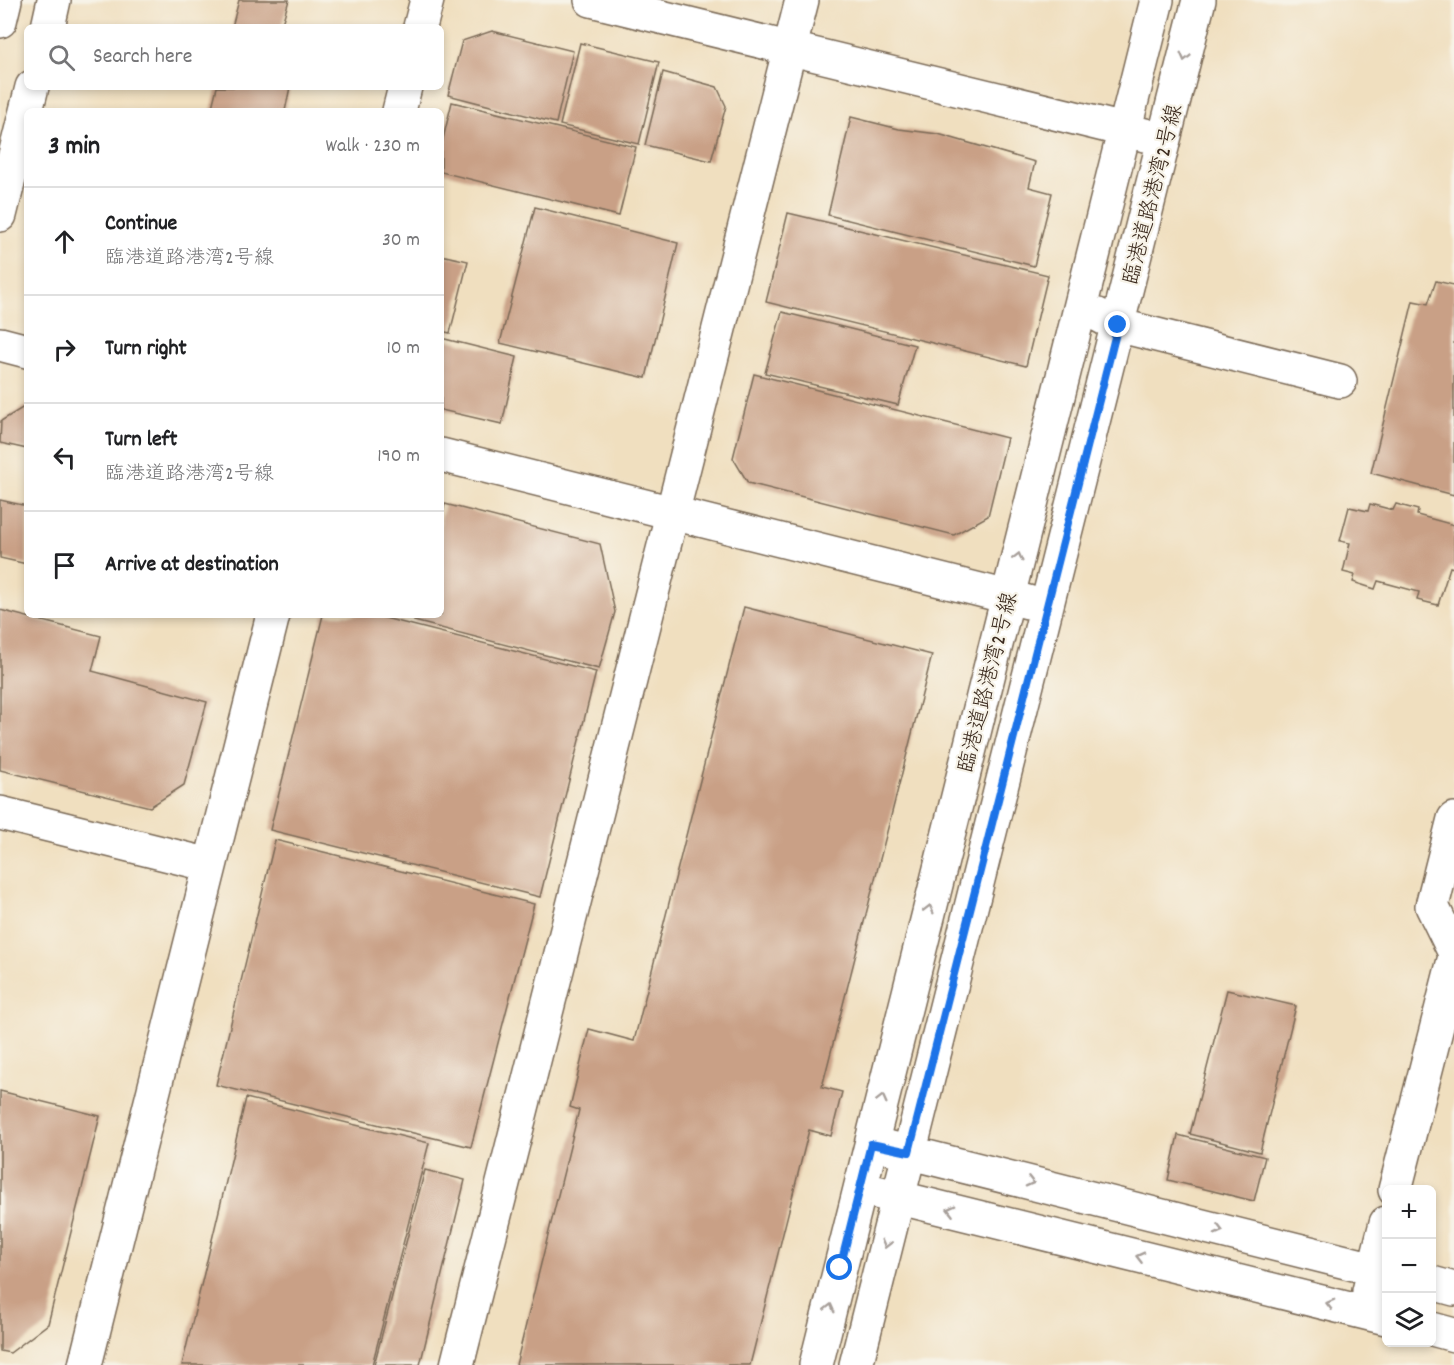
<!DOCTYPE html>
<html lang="en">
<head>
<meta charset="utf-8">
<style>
  body { margin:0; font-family:Dekko,"Klee One",sans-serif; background:#f2f2f2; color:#202124 }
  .controls { position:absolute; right:18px; bottom:18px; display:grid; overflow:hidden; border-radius:9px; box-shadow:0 3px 9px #0003 }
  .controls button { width:54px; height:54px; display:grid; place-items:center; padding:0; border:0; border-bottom:2px solid #e0e0e0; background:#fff; color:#202124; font:30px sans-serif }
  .stop { position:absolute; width:18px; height:18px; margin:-14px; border:4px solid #1a73e8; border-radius:50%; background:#fff }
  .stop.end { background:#1a73e8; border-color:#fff; box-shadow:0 2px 6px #0008 }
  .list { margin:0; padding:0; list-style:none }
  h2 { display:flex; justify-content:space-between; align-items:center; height:78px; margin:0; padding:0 24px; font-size:26px }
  h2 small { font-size:20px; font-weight:400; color:#757577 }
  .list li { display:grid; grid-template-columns:39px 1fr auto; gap:18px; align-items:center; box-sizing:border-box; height:108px; padding:0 24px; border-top:2px solid #e0e0e0 }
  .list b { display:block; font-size:22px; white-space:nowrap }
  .list p { margin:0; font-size:20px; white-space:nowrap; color:#757577 }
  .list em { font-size:20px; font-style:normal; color:#757577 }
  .icon { flex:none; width:33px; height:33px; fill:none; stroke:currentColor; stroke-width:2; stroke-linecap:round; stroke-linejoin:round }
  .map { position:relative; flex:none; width:1454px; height:1365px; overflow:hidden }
  .search { position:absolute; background:#fff; box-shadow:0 3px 9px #0003; left:24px; top:24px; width:420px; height:66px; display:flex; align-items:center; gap:15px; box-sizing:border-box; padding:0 21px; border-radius:9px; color:#757577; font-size:22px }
  .panel { position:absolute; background:#fff; box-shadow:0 3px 9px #0003; left:24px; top:108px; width:420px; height:510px; border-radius:9px }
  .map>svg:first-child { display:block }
  .building { fill:#c9a086 }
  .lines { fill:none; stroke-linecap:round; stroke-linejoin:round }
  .minor-casing { stroke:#7a6956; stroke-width:36 }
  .minor { stroke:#fff; stroke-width:33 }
  .oneway { stroke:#a79f9a }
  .route { stroke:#1a73e8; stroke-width:8 }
  .labels { text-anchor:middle; stroke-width:4.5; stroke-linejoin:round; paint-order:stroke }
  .street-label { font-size:22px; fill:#3b2a1e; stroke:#f7f3e8 }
</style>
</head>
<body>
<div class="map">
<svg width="1454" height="1365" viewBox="0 0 1454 1365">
  <rect width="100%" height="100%" fill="#f7f3e8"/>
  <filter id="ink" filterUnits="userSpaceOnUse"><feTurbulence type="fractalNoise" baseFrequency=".0167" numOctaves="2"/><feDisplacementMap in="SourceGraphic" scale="12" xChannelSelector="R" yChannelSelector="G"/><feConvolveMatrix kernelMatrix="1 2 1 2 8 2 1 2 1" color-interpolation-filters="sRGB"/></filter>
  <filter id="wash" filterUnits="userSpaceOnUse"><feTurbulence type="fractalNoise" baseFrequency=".008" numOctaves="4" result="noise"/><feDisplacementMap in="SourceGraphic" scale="24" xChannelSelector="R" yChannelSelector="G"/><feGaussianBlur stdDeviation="1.35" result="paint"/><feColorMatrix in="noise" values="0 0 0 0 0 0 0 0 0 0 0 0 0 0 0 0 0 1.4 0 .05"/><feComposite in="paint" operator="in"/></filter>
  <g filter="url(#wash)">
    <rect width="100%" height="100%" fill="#f0dfbf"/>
    <g id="blocks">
      <!-- building -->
      <path class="building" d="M239,0H289L281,27H232Z
        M492,31L573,51L556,123L448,95L462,41Z
        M580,43L659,62L639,144L560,125Z
        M663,72L717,87L726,106L711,161L645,145Z
        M217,87H290L285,111H211Z
        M452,102L636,147L619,216L441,172V147Z
        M851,117L899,129L938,134L1035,162L1029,187L1052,193L1034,266L828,215Z
        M535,207L678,243L646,378L500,343Z
        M788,213L1048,275L1026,366L766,302Z
        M441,255L468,261L450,333L441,331Z
        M1436,281L1454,285V495L1371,473L1413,301L1428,304Z
        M782,312L915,345L898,405L765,373Z
        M441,338L517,357L502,424L441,410Z
        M754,374L1007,438L988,516L954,535L748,483L733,458Z
        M27,405V449L0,443L1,421Z
        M0,500L27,506V564L0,558Z
        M445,504L600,544L615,612L599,669L414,621L416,615H441V519Z
        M1370,504L1393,510L1396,504L1418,510L1417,515L1454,525V568L1450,567L1438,605L1417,600L1419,592L1378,581L1375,589L1353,582L1355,575L1343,572L1350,543L1340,541L1349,507L1368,511Z
        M744,607L932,655L822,1087L842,1092L831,1136L809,1130L750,1365H516L579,1110L570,1107L589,1029L634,1041Z
        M0,610L101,636L92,671L207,702L184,785L150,807L0,770Z
        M323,615H373L596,672L540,897L270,830Z
        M275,840L534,904L471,1147L216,1085Z
        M1227,990L1296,1006L1260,1152L1190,1134Z
        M0,1091L100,1116L48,1324L10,1353L0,1351Z
        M246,1098L429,1143L372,1365H182Z
        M1178,1135L1265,1157L1254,1201L1168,1180Z
        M425,1170L465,1180L420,1365H374Z"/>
    </g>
  </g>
  <g filter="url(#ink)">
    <use href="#blocks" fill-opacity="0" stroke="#7a6956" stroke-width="1.5"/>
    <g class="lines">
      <!-- minor casing -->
      <g class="minor-casing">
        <path id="minor" d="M591,0L1145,135
          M0,21L5,0
          M48,27L54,0
          M420,27L427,0
          M399,111L405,87
          M0,215L32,87
          M1098,315L1117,325L1340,381
          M0,344L27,351
          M441,455L1028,602
          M0,813L210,865
          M1454,819L1432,906L1454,951
          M887,1147L1386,1272
          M1395,1190L1454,960
          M876,1192L1386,1318
          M1432,1283L1454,1289
          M1369,1291L1386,1223
          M1432,1329L1454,1335
          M85,1365L273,615
          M457,1365L802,0
          M816,1365L1157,0
          M856,1365L1199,0"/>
      </g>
      <!-- minor -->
      <use href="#minor" class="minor"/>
    </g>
    <!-- one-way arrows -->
    <defs><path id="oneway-chevron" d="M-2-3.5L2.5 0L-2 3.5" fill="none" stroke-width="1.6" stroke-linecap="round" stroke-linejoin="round" transform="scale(1.5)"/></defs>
    <g class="oneway">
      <use href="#oneway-chevron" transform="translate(1185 57) rotate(104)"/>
      <use href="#oneway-chevron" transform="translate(1018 557) rotate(-76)"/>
      <use href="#oneway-chevron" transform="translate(929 909) rotate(-76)"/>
      <use href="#oneway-chevron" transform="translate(882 1099) rotate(-76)"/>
      <use href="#oneway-chevron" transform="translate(1030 1182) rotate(14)"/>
      <use href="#oneway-chevron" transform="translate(951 1210) rotate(-166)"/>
      <use href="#oneway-chevron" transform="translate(1219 1230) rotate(14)"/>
      <use href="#oneway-chevron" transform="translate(886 1244) rotate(104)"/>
      <use href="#oneway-chevron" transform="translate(1140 1257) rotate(-166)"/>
      <use href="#oneway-chevron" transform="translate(1330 1304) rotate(-166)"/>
      <use href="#oneway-chevron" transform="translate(830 1308) rotate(-76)"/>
    </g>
  </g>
  <g class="lines" filter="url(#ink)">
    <!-- route -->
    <path class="route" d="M840,1268L871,1144L909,1152L1118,325"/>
  </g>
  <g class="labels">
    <!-- street labels -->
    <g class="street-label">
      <text transform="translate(1151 194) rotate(-76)" y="8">臨港道路港湾2号線</text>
      <text transform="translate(986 682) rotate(-76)" y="8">臨港道路港湾2号線</text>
    </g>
  </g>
</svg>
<div class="controls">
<button>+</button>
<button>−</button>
<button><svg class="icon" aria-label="layers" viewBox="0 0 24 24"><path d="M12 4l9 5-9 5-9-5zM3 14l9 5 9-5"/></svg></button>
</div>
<div class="stop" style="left:840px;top:1268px"></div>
<div class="stop end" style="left:1118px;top:325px"></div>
<div class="search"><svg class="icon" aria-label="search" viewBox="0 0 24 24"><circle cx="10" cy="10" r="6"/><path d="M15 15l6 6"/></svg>Search here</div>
<section class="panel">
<h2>3 min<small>Walk · 230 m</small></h2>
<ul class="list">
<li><svg class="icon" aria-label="ahead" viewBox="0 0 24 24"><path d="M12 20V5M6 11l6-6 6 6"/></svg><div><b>Continue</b><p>臨港道路港湾2号線</p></div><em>30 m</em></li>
<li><svg class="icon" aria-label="right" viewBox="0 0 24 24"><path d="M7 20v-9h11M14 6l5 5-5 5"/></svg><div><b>Turn right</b></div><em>10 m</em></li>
<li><svg class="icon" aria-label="left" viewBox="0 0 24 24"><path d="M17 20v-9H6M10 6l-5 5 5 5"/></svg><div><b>Turn left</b><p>臨港道路港湾2号線</p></div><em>190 m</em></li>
<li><svg class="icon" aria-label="arrive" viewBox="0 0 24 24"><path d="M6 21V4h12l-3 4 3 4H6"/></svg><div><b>Arrive at destination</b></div></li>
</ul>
</section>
</div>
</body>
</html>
